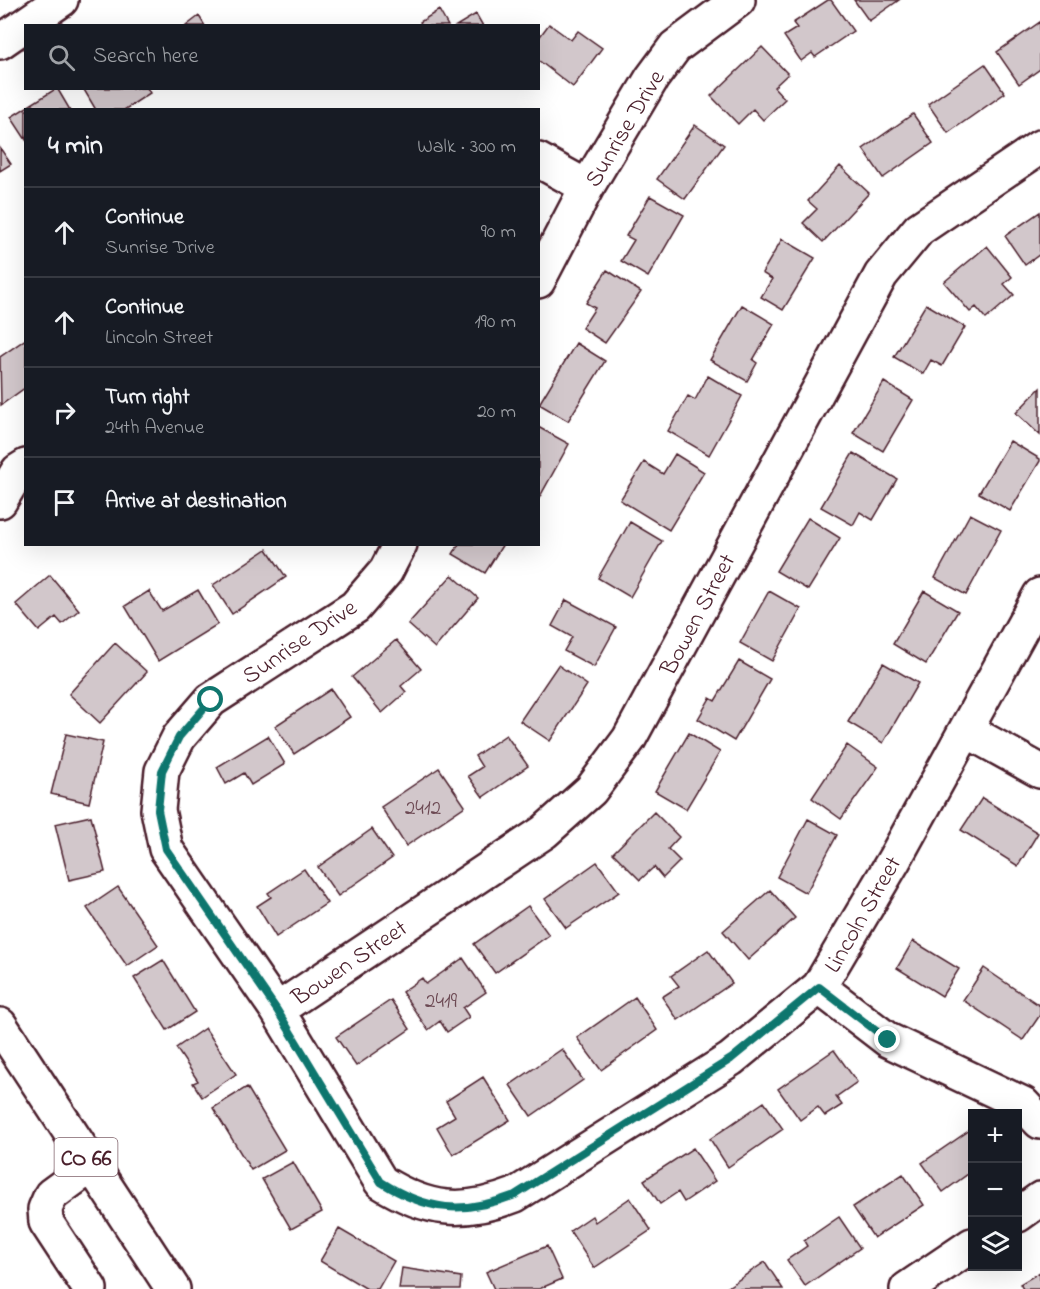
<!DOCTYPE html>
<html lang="en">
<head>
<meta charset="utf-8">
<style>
  body { margin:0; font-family:"Indie Flower",sans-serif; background:#242831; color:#f1f3f6 }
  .controls { position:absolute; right:18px; bottom:18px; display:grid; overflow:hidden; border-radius:0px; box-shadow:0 6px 24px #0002 }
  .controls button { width:54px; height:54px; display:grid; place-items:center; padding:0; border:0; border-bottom:2px solid #363941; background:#171b24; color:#f1f3f6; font:30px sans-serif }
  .stop { position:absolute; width:18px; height:18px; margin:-14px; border:4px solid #0f766e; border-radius:50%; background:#fff }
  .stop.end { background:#0f766e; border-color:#fff; box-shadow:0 2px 6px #0008 }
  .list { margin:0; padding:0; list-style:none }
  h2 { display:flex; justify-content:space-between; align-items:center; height:78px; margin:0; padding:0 24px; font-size:26px }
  h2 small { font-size:20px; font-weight:400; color:#9ea1a6 }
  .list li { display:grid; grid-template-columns:39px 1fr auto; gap:18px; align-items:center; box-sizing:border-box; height:90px; padding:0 24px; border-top:2px solid #363941 }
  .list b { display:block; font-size:22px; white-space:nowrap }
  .list p { margin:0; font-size:20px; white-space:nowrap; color:#9ea1a6 }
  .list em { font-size:20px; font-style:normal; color:#9ea1a6 }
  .icon { flex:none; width:33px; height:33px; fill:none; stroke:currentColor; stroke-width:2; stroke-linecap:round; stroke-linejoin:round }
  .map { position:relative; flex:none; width:1040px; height:1289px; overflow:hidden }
  .search { position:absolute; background:#171b24; box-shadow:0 6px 24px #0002; left:24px; top:24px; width:516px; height:66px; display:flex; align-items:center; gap:15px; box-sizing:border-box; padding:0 21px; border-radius:0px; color:#9ea1a6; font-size:22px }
  .panel { position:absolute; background:#171b24; box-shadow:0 6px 24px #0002; left:24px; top:108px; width:516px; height:438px; border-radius:0px }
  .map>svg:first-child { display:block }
  .building { fill:#d2c7cb; stroke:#4a1f2b; stroke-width:1.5 }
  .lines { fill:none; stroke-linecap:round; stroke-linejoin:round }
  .minor-casing { stroke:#4a1f2b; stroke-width:38 }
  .major-casing { stroke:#4a1f2b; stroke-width:38 }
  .minor { stroke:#fff; stroke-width:33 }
  .major { stroke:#fff; stroke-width:33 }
  .route { stroke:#0f766e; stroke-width:8 }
  .labels { text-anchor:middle; stroke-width:4.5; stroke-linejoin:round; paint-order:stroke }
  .number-label { font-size:21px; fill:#6c4953 }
  .shield { fill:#fff; stroke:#80626b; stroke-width:1.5 }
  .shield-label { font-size:22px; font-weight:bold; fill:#4a1f2b }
  .street-label { font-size:24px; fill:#4a1f2b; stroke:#fff }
</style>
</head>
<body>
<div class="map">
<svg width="1040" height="1289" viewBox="0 0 1040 1289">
  <rect width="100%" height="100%" fill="#fff"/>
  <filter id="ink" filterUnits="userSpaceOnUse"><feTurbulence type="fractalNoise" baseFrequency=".0167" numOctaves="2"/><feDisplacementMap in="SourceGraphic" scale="12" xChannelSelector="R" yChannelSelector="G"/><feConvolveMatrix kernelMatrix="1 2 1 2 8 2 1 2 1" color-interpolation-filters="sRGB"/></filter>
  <g filter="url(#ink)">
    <!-- building -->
    <path class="building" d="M828,0H831L853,31L815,57L812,53L801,61L784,36L797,28L793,23Z
      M854,0H899L869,21Z
      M439,10L448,26H422L420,22Z
      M476,14L483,26H456Z
      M199,16L205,26H186Z
      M1040,22V69L1019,84L997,52Z
      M549,24L571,40L578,31L602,48L573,87L538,60V39Z
      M762,47L788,74L774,87L785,99L763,120L753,109L738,124L711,96Z
      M985,64L1005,93L948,133L928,104Z
      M57,88L70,110H26V140L11,117Z
      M83,88H147L150,93L124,110H96Z
      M913,114L933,143L883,178L863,149Z
      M695,125L724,145L685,199L657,179Z
      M0,148L11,164L0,171Z
      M840,166L869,193L823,242L803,223L817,209L808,201Z
      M650,196L684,215L648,277L621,261L634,240L626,236Z
      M1040,212V254L1025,265L1005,236Z
      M782,239L815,258L783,310L761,297L772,279L762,273Z
      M987,246L1012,277L1004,284L1014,295L986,319L976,307L970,312L944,282Z
      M607,270L641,292L605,343L582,328L595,308L586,303Z
      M926,304L965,327L942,366L931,360L923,374L894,357Z
      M742,305L774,324L753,360L757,363L747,381L710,360Z
      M26,339V387L1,405L0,357Z
      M576,343L605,361L568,421L539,404Z
      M708,376L742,396L709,455L668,431L688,396L695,400Z
      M884,382L913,400L883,451L853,433Z
      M1040,388V435L1016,413Z
      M538,427L569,444L538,500Z
      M1010,441L1040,459V461L1010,511L979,493Z
      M853,453L897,479L873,520L860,512L853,525L821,507Z
      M675,454L704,472L669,530L620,500L644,462L663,474Z
      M970,514L1001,530L966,595L935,578Z
      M808,518L840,538L808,590L776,571Z
      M630,522L662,541L630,597L598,578Z
      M459,544H503L485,573L453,554Z
      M267,549L286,577L232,614L213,585Z
      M50,575L79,610L62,624L56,617L39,631L16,604Z
      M452,575L478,598L435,648L408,624Z
      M198,590L218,624L158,661L125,606L149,591L162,611Z
      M769,591L801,609L772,661L740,643Z
      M924,591L958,611L926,664L893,644Z
      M566,600L616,627L594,667L564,651L572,637L552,626Z
      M396,640L421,669L401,686L406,692L382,713L352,677Z
      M115,643L147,672L100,723L69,694Z
      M739,661L770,679L734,741L698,719L710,698L715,701Z
      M883,663L918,683L883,743L848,722Z
      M558,665L587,685L550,741L520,721Z
      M331,689L350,717L294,754L275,726Z
      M689,733L720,752L686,809L655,791Z
      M66,734L103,742L89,803L51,794Z
      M506,735L528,766L483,797L468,776L482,767L475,756Z
      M268,736L285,764L251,785L244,773L226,784L217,767Z
      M847,745L878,767L841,819L812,798Z
      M439,768L465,806L406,846L381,807Z
      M982,798L1038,833L1018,866L961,830Z
      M654,812L679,837L668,849L680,861L663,878L654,867L640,880L613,853Z
      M91,816L105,872L69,880L55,824Z
      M808,819L837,835L806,893L777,877Z
      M372,829L392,858L338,896L318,867Z
      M597,862L619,892L566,928L545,899Z
      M304,869L327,903L276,937L257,906L271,897L268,893Z
      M118,887L158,945L127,966L87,908Z
      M770,890L795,918L748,960L723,931Z
      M528,906L549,935L495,973L474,944Z
      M913,941L959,969L942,996L897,968Z
      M708,950L732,983L678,1020L662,997L679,986L671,976Z
      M463,958L486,992L463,1008L469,1017L447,1032L440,1021L428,1030L402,992L422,978L426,984Z
      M163,960L195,1012L167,1030L134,978Z
      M984,968L1040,1006V1015L1023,1040L963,1000Z
      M635,997L657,1030L601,1070L577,1038Z
      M391,1000L410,1029L356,1066L336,1037Z
      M205,1028L236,1074L202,1097L193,1083L198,1081L176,1048Z
      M562,1049L583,1080L531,1116L510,1085Z
      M834,1050L857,1082L836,1097L842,1105L825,1116L818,1107L800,1120L778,1089Z
      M483,1077L510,1120L453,1155L437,1127L455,1116L446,1101Z
      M247,1087L285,1150L251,1170L213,1108Z
      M764,1102L783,1129L728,1167L710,1139Z
      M970,1130L972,1133V1171L943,1192L922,1163Z
      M693,1148L715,1181L684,1202L678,1192L660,1204L644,1180Z
      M293,1162L322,1212L291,1229L262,1179Z
      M903,1174L924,1205L874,1238L853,1207Z
      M630,1198L651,1230L594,1268L570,1231L592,1216L595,1222Z
      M839,1217L860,1248L805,1286L787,1260L807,1246L804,1241Z
      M339,1229L394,1261L378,1289H367L320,1261Z
      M547,1246L562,1279L539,1289H494L486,1272Z
      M765,1262L783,1289H725Z
      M402,1268L461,1277L460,1289H399Z
      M1040,1272V1289H1023L1020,1284Z"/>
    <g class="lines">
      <!-- minor casing -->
      <g class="minor-casing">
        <path id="minor" d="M0,42L61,0
          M538,160L587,187
          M538,281L587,187L652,78L675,47L738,0
          M0,501L18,471L26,466
          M400,544L386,571L355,607L211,700L179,737L162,771L158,810L166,849L277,1010L381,1182C427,1211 463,1215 515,1195L731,1059L819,987L894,860L1040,595
          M966,730L1040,771
          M819,987L888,1040L1023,1104L1040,1122
          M277,1010L544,832L591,790L629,739L881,275L919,229L1040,147
          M1018,1215L1040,1199
          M90,1289L46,1222L45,1209L51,1195L92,1165
          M907,1289L972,1245"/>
      </g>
      <!-- major casing -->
      <g class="major-casing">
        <path id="major" d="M0,1025L173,1289"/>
      </g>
      <!-- minor -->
      <use href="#minor" class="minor"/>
      <!-- major -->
      <use href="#major" class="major"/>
    </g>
  </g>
  <g class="lines" filter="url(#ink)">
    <!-- route -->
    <path class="route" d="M211,700L179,737L162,771L158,810L166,849L277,1010L381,1182C427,1211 463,1215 515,1195L731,1059L819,987L888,1040"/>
  </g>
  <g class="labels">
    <!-- number labels -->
    <g class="number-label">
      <text x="423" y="814">2412</text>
      <text x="441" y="1007">2419</text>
    </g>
    <!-- shield labels -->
    <rect class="shield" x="54.5" y="1138" width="63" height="38" rx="4.5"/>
    <g class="shield-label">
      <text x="86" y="1165">CO 66</text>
    </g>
    <!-- street labels -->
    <g class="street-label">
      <text transform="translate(624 128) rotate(-59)" y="8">Sunrise Drive</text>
      <text transform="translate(697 614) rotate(-62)" y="8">Bowen Street</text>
      <text transform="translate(299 641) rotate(-34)" y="8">Sunrise Drive</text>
      <text transform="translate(862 914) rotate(-60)" y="8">Lincoln Street</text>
      <text transform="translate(349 962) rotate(-34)" y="8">Bowen Street</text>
    </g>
  </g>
</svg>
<div class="controls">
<button>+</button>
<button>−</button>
<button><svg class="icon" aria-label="layers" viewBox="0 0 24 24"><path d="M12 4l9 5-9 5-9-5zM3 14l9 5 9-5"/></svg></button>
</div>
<div class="stop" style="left:211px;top:700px"></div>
<div class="stop end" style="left:888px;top:1040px"></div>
<div class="search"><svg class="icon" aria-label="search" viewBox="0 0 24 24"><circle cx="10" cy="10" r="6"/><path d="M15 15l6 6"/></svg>Search here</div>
<section class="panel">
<h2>4 min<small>Walk · 300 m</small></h2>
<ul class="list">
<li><svg class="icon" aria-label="ahead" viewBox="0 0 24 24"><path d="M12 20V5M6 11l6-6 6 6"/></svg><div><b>Continue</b><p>Sunrise Drive</p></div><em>90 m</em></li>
<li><svg class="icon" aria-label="ahead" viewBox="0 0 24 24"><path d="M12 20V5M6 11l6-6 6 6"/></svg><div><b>Continue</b><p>Lincoln Street</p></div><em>190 m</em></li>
<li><svg class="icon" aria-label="right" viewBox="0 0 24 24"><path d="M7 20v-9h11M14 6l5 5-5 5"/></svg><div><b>Turn right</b><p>24th Avenue</p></div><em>20 m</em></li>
<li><svg class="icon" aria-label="arrive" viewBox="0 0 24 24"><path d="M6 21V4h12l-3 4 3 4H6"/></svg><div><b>Arrive at destination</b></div></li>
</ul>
</section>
</div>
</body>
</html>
